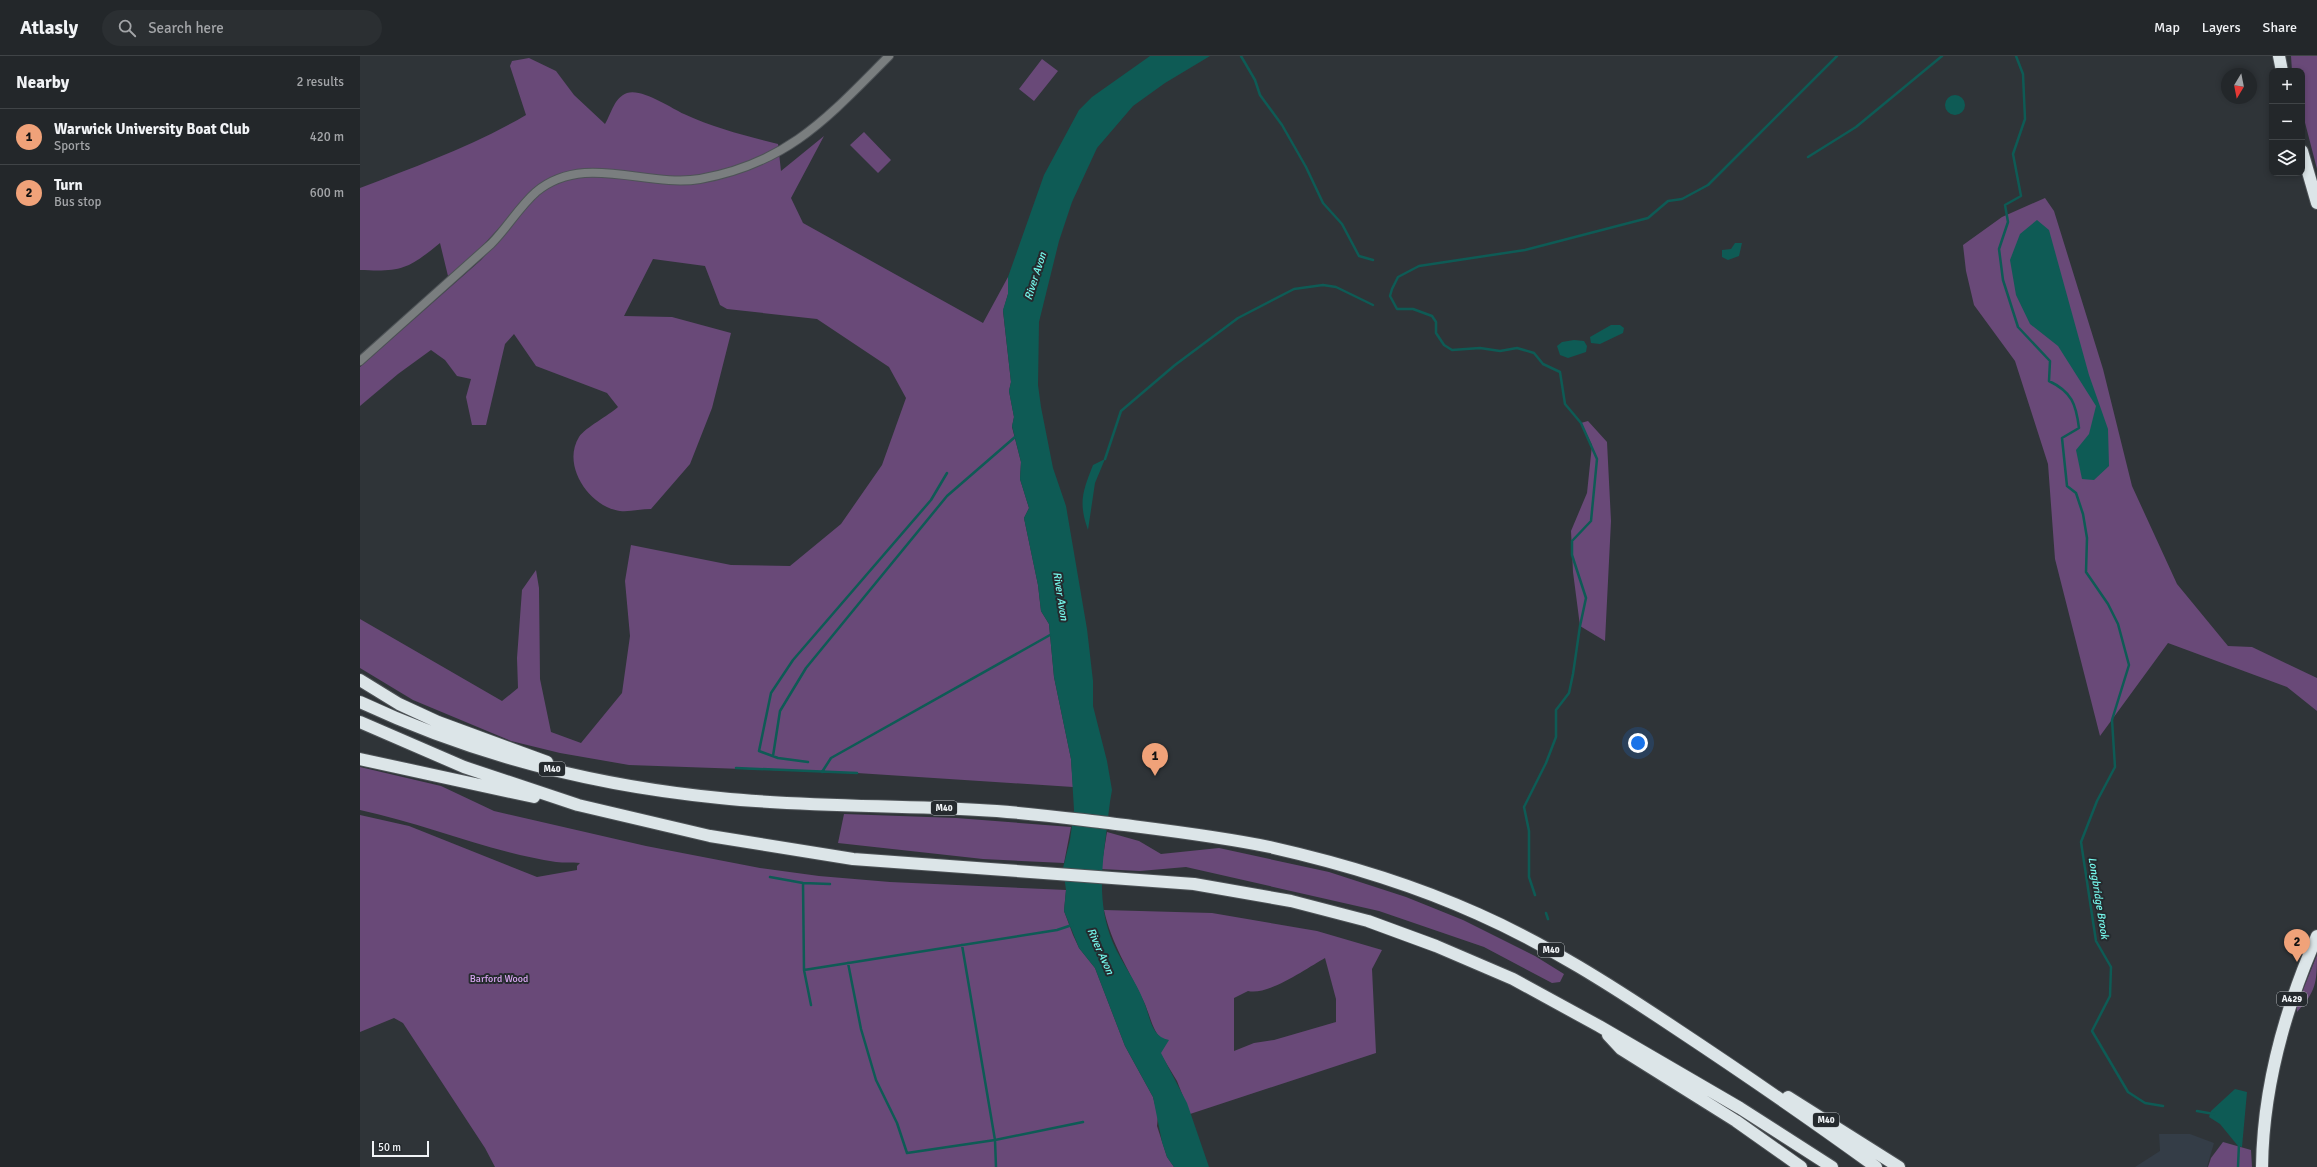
<!DOCTYPE html>
<html lang="en">
<head>
<meta charset="utf-8">
<style>
  body { margin:0; font-family:Signika,sans-serif; background:#2b2f32; color:#f1f3f6 }
  .controls { position:absolute; right:12px; top:12px; display:grid; overflow:hidden; border-radius:8px; box-shadow:0 2px 6px #0003 }
  .controls button { width:36px; height:36px; display:grid; place-items:center; padding:0; border:0; border-bottom:1px solid #404447; background:#23272a; color:#f1f3f6; font:20px sans-serif }
  .compass { position:absolute; left:1861px; top:12px; width:36px; height:36px; border-radius:50%; background:#23272a; box-shadow:0 2px 6px #0003; rotate:190deg }
  .scale { position:absolute; left:12px; bottom:10px; width:57px; box-sizing:border-box; padding-left:4px; border:2px solid #f1f4f7; border-top:0; font-size:11px; line-height:14px; white-space:nowrap; color:#f1f4f7; -webkit-text-stroke:3px #252a2e; paint-order:stroke }
  .you { position:absolute; left:1278px; top:687px; width:14px; height:14px; margin:-10px; border:3px solid #fff; border-radius:50%; background:#1a73e8; box-shadow:0 0 0 6px #1a73e833 }
  .badge { display:grid; place-items:center; width:26px; height:26px; border-radius:50%; background:#f0a279; color:#111; font-size:13px; font-weight:700 }
  .pin { position:absolute; translate:-50% -33px; filter:drop-shadow(0 1px 2px #0008) }
  .pin::after { content:''; position:absolute; top:21px; width:14px; height:12px; background:inherit; clip-path:polygon(0 0,100% 0,50% 100%) }
  .list { margin:0; padding:0; list-style:none }
  h2 { display:flex; justify-content:space-between; align-items:center; height:52px; margin:0; padding:0 16px; font-size:17px }
  h2 small { font-size:13px; font-weight:400; color:#a3a5a8 }
  .list li { display:grid; grid-template-columns:26px 1fr auto; gap:12px; align-items:center; box-sizing:border-box; height:56px; padding:0 16px; border-top:1px solid #404447 }
  .list b { display:block; font-size:15px; white-space:nowrap }
  .list p { margin:0; font-size:13px; white-space:nowrap; color:#a3a5a8 }
  .list em { font-size:13px; font-style:normal; color:#a3a5a8 }
  .icon { flex:none; width:22px; height:22px; fill:none; stroke:currentColor; stroke-width:2; stroke-linecap:round; stroke-linejoin:round }
  .map { position:relative; flex:none; width:1957px; height:1111px; overflow:hidden }
  header { display:flex; align-items:center; gap:24px; box-sizing:border-box; height:56px; padding:0 20px; background:#23272a; border-bottom:1px solid #404447 }
  header strong { font-size:19px }
  nav { display:flex; gap:22px; margin-inline-start:auto; font-size:14px }
  .search { width:280px; height:36px; background:#2b2f32; display:flex; align-items:center; gap:10px; box-sizing:border-box; padding:0 14px; border-radius:22px; color:#a3a5a8; font-size:15px }
  main { display:flex }
  aside { flex:1; background:#23272a }
  .map>svg:first-child { display:block }
  .built { fill:#343d47 }
  .green { fill:#694978; fill-rule:evenodd }
  .water { fill:#0e5b55 }
  .lines { fill:none; stroke-linecap:round; stroke-linejoin:round }
  .stream { stroke:#0e5b55; stroke-width:2.5 }
  .minor-casing { stroke:#4e5357; stroke-width:10 }
  .highway-casing { stroke:#4e5357; stroke-width:14 }
  .minor { stroke:#7a7e7f; stroke-width:8 }
  .highway { stroke:#dce5e8; stroke-width:12 }
  .labels { text-anchor:middle; stroke-width:4; stroke-linejoin:round; paint-order:stroke }
  .shield { fill:#252a2e; stroke:#b4b7bb; stroke-width:1 }
  .shield-label { font-size:9px; font-weight:bold; fill:#f1f4f7 }
  .park-label { font-size:10px; fill:#daa7f3; stroke:#252a2e }
  .water-label { font-size:11px; font-style:italic; fill:#76f9ed; stroke:#252a2e }
</style>
</head>
<body>
<header>
<strong>Atlasly</strong>
<div class="search"><svg class="icon" aria-label="search" viewBox="0 0 24 24"><circle cx="10" cy="10" r="6"/><path d="M15 15l6 6"/></svg>Search here</div>
<nav><a>Map</a><a>Layers</a><a>Share</a></nav>
</header>
<main>
<aside>
<h2>Nearby<small>2 results</small></h2>
<ul class="list">
<li><span class="badge">1</span><div><b>Warwick University Boat Club</b><p>Sports</p></div><em>420 m</em></li>
<li><span class="badge">2</span><div><b>Turn</b><p>Bus stop</p></div><em>600 m</em></li>
</ul>
</aside>
<div class="map">
<svg width="1957" height="1111" viewBox="0 0 1957 1111">
  <rect width="100%" height="100%" fill="#2f3438"/>
  <!-- built -->
  <path class="built" d="M1799,1078H1830L1854,1087L1847,1111H1775L1800,1095Z"/>
  <!-- green -->
  <path class="green" d="M1931,0H1957V113L1942,55V15H1932Z
    M169,2L196,15L214,39L245,68C252,56 254,42 267,37C282,32 311,52 324,58C354,72 386,80 418,88L421,115L464,80L431,142L443,167L623,267L648,221V238L643,255L651,326L649,335L654,361L652,371L661,406L660,423L669,452L664,462L678,529L681,555L689,568L694,621L711,703L713,731L497,717L269,709L200,697L151,685L53,644L0,612V563L142,645L158,632L157,602L162,534L176,514L179,532L180,623L191,676L221,687L262,637L270,580L265,525L271,489L371,509L430,510L481,468L522,409L546,342L529,311L457,263L367,253L360,249L345,210L293,203L264,260L312,261L371,277L352,352L330,408L291,453C281,453 270,456 260,455C230,451 201,410 219,381C226,371 248,360 258,351L247,337L176,310L154,278L145,288L126,369H112L106,341L111,323L97,320L85,304L71,294L38,318L0,350V311L121,204L156,164L150,160L113,200L88,220L80,187C48,213 42,216 0,214V132C57,110 113,90 166,59L150,10L152,5Z
    M682,3L698,15L674,45L659,33Z
    M504,76L531,104L518,117L490,89Z
    M1685,142L1694,155L1743,313L1772,430L1817,528L1868,590L1892,591L1957,622V655L1927,631L1808,587L1740,680L1695,503L1688,408L1655,305L1614,249L1606,215L1603,189L1642,161Z
    M1228,365L1247,386L1251,465L1245,585L1220,570L1213,516L1211,475L1227,437L1232,389L1221,367Z
    M0,711L81,730L134,755L286,790L400,812L459,820L530,826L706,834L704,855L713,879L719,892L735,912L765,990L793,1041L798,1060L797,1070L807,1101L814,1111H135L125,1092L43,967L34,962L0,976V759L49,770L177,821L217,814V810L220,807C212,806 204,807 196,806C129,796 66,768 0,754Z
    M484,758L596,762L711,771L704,807L623,803L478,787Z
    M747,776L779,785L801,798L859,792L969,816L1046,841L1103,864L1175,900L1204,918L1200,926L1192,927L1124,891L1019,855L826,811L780,815L741,813Z
    M744,854L852,857L957,875L1022,894L1012,913L1016,997L830,1058L817,1025L800,997L801,983C791,971 790,958 783,944C769,914 751,887 744,854ZM965,902L976,943V966L914,984L894,987L874,995V942L888,935C908,940 947,912 965,902Z
    M1957,899C1957,926 1956,936 1937,956V949Z
    M1863,1086L1891,1094L1892,1111H1848L1851,1102Z"/>
  <!-- water -->
  <path class="water" d="M790,0H850L805,27L773,50L737,92L712,146L699,185L679,266L678,329L681,351L693,412L706,450L727,573L733,625V650L747,705L752,734C749,749 748,764 746,779C741,816 738,851 753,887C762,907 776,925 784,946C790,960 791,981 809,984L801,997L827,1047L849,1111H814L807,1101L802,1086L793,1041L765,990L735,912L719,892L704,855L706,834L703,812L710,784L714,754L711,703L694,621L689,568L681,555L678,529L664,462L669,452L660,423L661,406L652,370L654,361L649,335L651,326L643,254L648,238V221L684,119L719,54L732,41Z
    M1585 49a10 10 0 1 1 20 0a10 10 0 1 1-20 0Z
    M1677,164L1689,174L1729,319L1748,373L1749,410L1734,424L1722,423L1716,394L1729,378L1736,350L1698,290L1670,268L1656,239L1650,204L1660,178Z
    M1375,187H1382L1379,200L1368,204L1362,201V194L1371,193Z
    M1251,269H1260L1264,272L1263,277L1240,288L1231,287L1230,281Z
    M1214,284L1224,285L1227,290L1226,296L1208,302L1200,299L1197,290L1202,286Z
    M745,403L735,427L728,474C718,446 723,435 733,409Z
    M1875,1033L1887,1036L1882,1091L1878,1090L1860,1068L1849,1061L1851,1055Z"/>
  <g class="lines">
    <!-- stream -->
    <path class="stream" d="M881,0L895,24L900,39L922,69L946,111L963,147L982,168L999,200L1013,204
      M1656,0L1663,18L1665,63L1653,98L1661,140L1645,149L1648,166L1639,193L1643,224L1658,271L1690,305L1689,325C1712,336 1716,348 1719,372L1702,382L1707,430L1716,437L1723,458L1727,482L1726,516L1748,548L1758,568L1769,609L1752,664L1755,711L1737,745L1721,786L1736,885L1751,911L1750,940L1732,975L1768,1036L1785,1047L1803,1050
      M1448,101L1496,71L1582,0
      M745,403L761,355L815,309L878,262L934,233L963,229L976,231L1013,249
      M413,700L420,655L446,612L587,440L655,381
      M448,706L418,702L399,695L411,637L433,604L571,444L587,417
      M376,712L497,717
      M462,716L471,702L690,579
      M410,821L443,827L470,828
      M443,827L444,914L451,949
      M1175,839L1169,821V775L1164,751L1186,707L1196,681V654L1209,637L1213,618L1220,570L1226,542L1212,499V485L1231,465L1237,403L1221,367L1205,348L1200,316L1183,308L1174,297L1157,292L1140,295L1120,292L1092,294L1084,289L1076,277V266L1072,260L1053,253H1037L1030,240L1032,233L1038,221L1059,210L1165,194L1288,162L1308,145L1322,143L1348,129L1477,0
      M1186,857L1188,863
      M602,889L635,1084L636,1111
      M488,907L501,973L516,1024L537,1067L547,1097L635,1084L723,1066
      M444,914L697,874L712,869
      M1837,1055L1854,1058
      M1878,1111L1879,1088"/>
    <!-- minor casing -->
    <g class="minor-casing">
      <path id="minor" d="M0,305L131,188C147,172 159,151 176,136C224,96 286,132 340,123C429,107 469,60 529,0"/>
    </g>
    <!-- highway casing -->
    <g class="highway-casing">
      <path id="highway" d="M1919,0L1922,15
        M1942,95L1957,147
        M0,624L39,648L78,666L187,706
        M0,646C113,699 236,730 360,742C446,751 533,749 619,754C663,756 706,762 749,767C803,774 857,780 910,791C981,807 1052,828 1118,858C1188,889 1252,930 1315,972C1383,1017 1450,1063 1516,1111
        M0,666L104,711L218,749L350,780L493,803L834,828L931,845L1008,865L1076,890L1153,923L1239,970L1380,1052L1472,1111
        M0,703L174,741
        M1248,979L1261,993L1376,1065L1441,1111
        M1428,1041L1539,1111
        M1902,1111C1903,1030 1925,953 1957,880"/>
    </g>
    <!-- minor -->
    <use href="#minor" class="minor"/>
    <!-- highway -->
    <use href="#highway" class="highway"/>
  </g>
  <g class="labels">
    <!-- shield labels -->
    <g class="shield">
      <rect x="179" y="706" width="26" height="14" rx="3"/>
      <rect x="571" y="745" width="26" height="14" rx="3"/>
      <rect x="1178" y="887" width="26" height="14" rx="3"/>
      <rect x="1917" y="936" width="30" height="14" rx="3"/>
      <rect x="1453" y="1057" width="26" height="14" rx="3"/>
    </g>
    <g class="shield-label">
      <text x="192" y="716">M40</text>
      <text x="584" y="755">M40</text>
      <text x="1191" y="897">M40</text>
      <text x="1932" y="946">A429</text>
      <text x="1466" y="1067">M40</text>
    </g>
    <!-- park labels -->
    <g class="park-label">
      <text x="139" y="926">Barford Wood</text>
    </g>
    <!-- water labels -->
    <g class="water-label">
      <text transform="translate(675 220) rotate(-72)" y="4">River Avon</text>
      <text transform="translate(701 540) rotate(81)" y="4">River Avon</text>
      <text transform="translate(1739 842) rotate(81)" y="4">Longbridge Brook</text>
      <text transform="translate(741 895) rotate(66)" y="4">River Avon</text>
    </g>
  </g>
</svg>
<div class="controls">
<button>+</button>
<button>−</button>
<button><svg class="icon" aria-label="layers" viewBox="0 0 24 24"><path d="M12 4l9 5-9 5-9-5zM3 14l9 5 9-5"/></svg></button>
</div>
<svg class="compass" viewBox="-18 -18 36 36"><path d="M0-13l5 13h-10z" fill="#e53935"/><path d="M0 13l5-13h-10z" fill="#a3a5a8"/></svg>
<div class="scale">50 m</div>
<div class="you"></div>
<div class="pin badge" style="left:795px;top:720px">1</div>
<div class="pin badge" style="left:1937px;top:906px">2</div>
</div>
</main>
</body>
</html>
